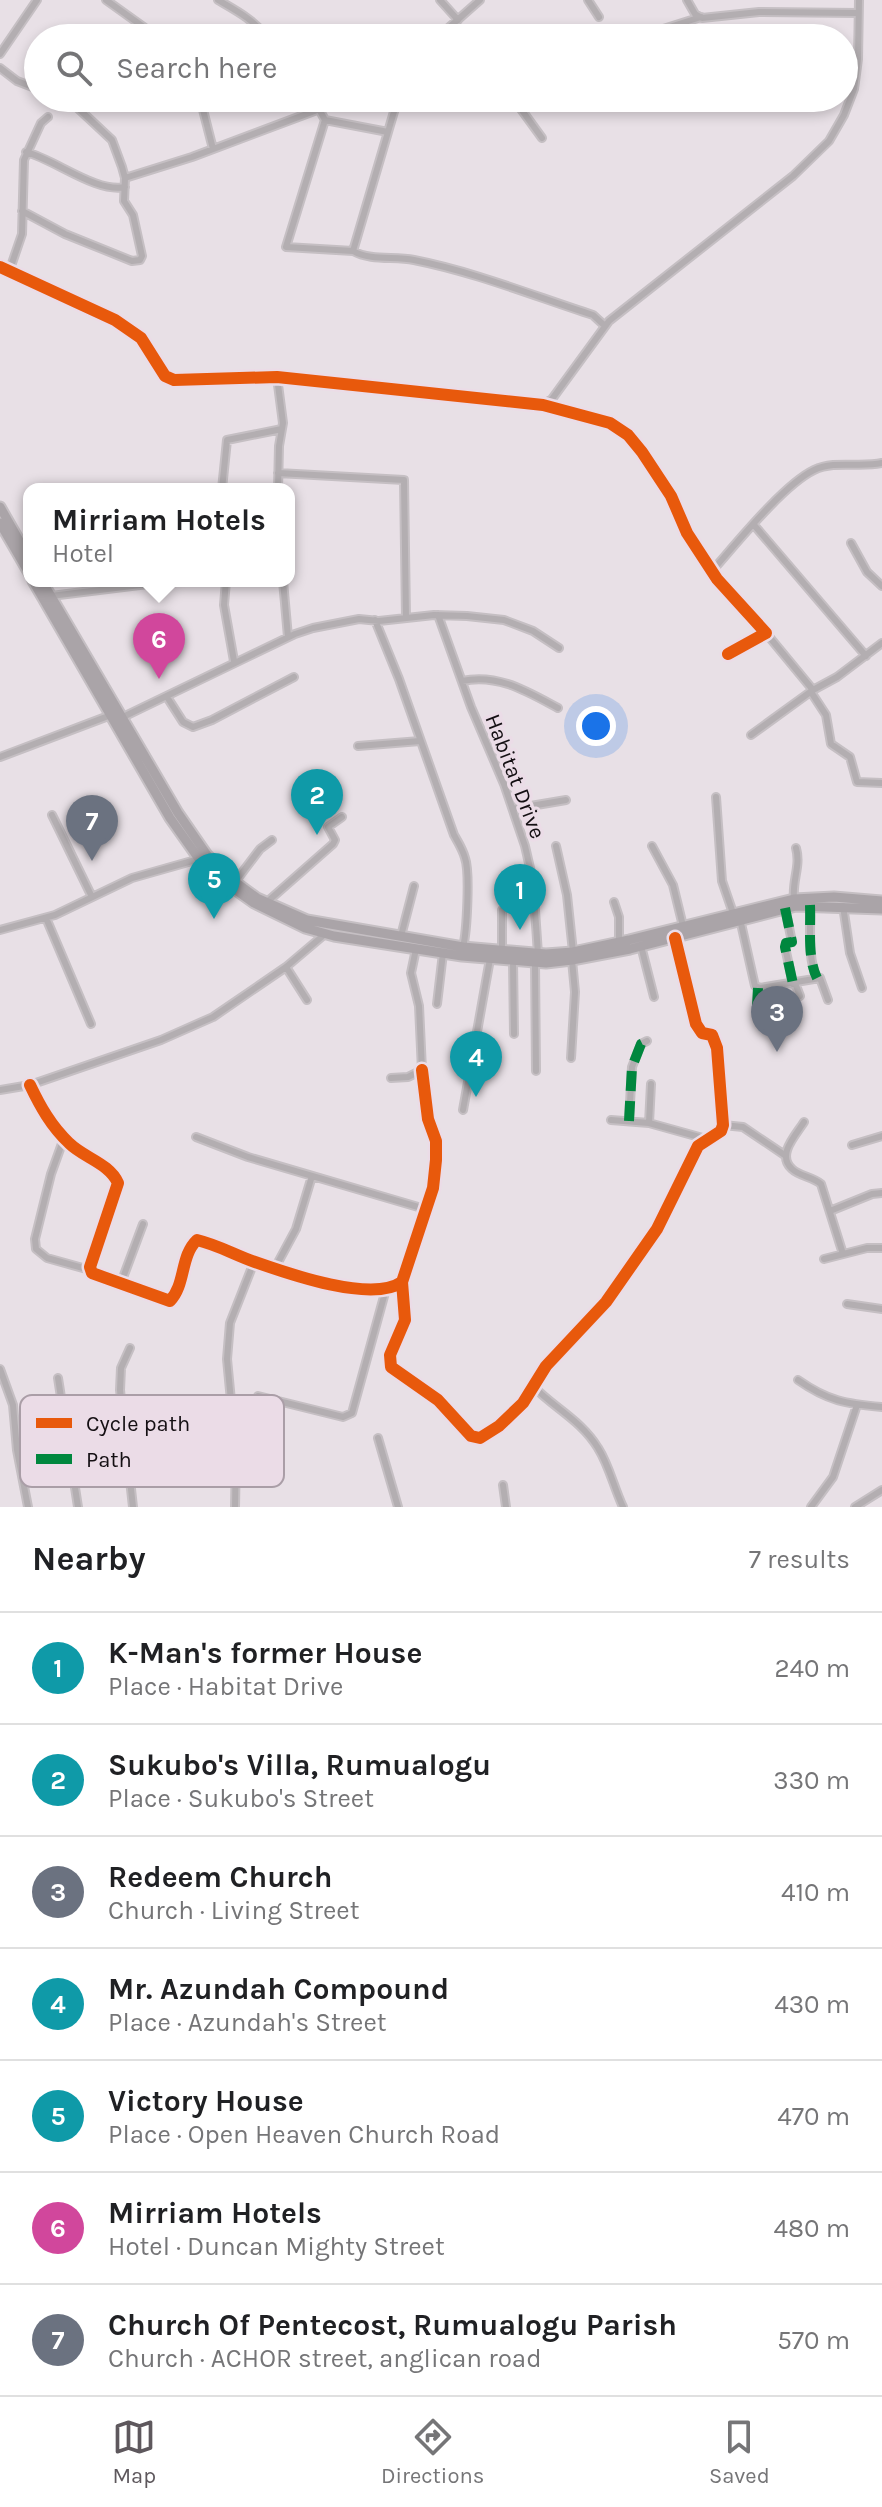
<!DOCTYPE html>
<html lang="en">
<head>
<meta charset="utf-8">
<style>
  body { margin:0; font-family:Karla,sans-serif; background:#f6f6f6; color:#202124 }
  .you { position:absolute; left:596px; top:726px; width:28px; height:28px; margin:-20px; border:6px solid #fff; border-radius:50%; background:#1a73e8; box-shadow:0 0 0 12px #1a73e833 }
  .badge { display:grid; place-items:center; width:52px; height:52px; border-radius:50%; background:#5e585d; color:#fff; font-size:26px; font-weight:700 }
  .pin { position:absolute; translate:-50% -66px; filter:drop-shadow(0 2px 4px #0008) }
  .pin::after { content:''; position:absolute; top:42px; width:28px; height:24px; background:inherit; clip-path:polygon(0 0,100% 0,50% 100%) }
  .popup { position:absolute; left:23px; top:483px; width:272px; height:104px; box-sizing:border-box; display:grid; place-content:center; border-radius:16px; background:#fff; filter:drop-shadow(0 2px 6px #0005); font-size:26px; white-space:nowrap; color:#757577 }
  .popup b { font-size:30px; color:#202124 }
  .popup::after { content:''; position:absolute; left:50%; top:100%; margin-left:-16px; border:16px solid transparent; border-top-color:#fff }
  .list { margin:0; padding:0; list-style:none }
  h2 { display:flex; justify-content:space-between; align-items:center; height:104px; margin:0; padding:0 32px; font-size:34px }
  h2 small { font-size:26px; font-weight:400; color:#757577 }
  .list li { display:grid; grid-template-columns:52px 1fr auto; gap:24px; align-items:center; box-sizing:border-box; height:112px; padding:0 32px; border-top:2px solid #e0e0e0 }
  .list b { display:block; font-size:30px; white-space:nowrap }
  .list p { margin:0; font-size:26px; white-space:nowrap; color:#757577 }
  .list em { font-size:26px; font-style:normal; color:#757577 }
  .icon { flex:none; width:44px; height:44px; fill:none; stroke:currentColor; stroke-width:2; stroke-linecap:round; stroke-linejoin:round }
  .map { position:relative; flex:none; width:882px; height:1507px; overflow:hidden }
  .search { position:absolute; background:#fff; box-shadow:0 4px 12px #0003; left:24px; right:24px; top:24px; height:88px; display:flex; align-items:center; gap:20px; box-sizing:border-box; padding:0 28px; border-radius:44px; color:#757577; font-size:30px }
  .sheet { height:888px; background:#fff }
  nav { display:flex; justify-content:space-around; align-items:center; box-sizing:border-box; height:112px; border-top:2px solid #e0e0e0; background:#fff; font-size:22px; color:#757577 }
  nav a { display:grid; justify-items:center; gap:4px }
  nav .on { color:#5e585d }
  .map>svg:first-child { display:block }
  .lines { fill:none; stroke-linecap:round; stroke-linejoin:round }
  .minor-casing { stroke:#c5bfc3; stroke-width:10 }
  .secondary-casing { stroke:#c5bfc3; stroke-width:13 }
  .minor { stroke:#b3aeb1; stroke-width:6 }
  .secondary { stroke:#aaa4a8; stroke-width:9 }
  .quiet { stroke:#00873e; stroke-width:10; stroke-dasharray:20 10; stroke-linecap:butt }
  .cycleway-casing { stroke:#ebdce7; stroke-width:17 }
  .cycleway { stroke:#e8590c; stroke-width:12 }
  .labels { text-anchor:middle; stroke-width:7; stroke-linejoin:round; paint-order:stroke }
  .street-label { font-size:22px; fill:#140f13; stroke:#ebdce7 }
  .key { fill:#ebdce7; stroke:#aa9ea7; stroke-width:2 }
  .key-label { font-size:22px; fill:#140f13 }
</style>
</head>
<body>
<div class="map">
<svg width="882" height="1507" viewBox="0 0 882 1507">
  <rect width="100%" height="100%" fill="#e8e0e6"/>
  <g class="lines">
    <!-- minor casing -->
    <g class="minor-casing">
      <path id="minor" d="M106,0L159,38
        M218,0C237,11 254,20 268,38
        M440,0L458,20
        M588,0L599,17
        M687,0L695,14L702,18L759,12L858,13
        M449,28L458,38
        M437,38L480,0
        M656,38L657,31L701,17
        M0,54L37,0
        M0,68L17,81L38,89
        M200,98L213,149
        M313,98L325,120L388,132
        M398,98L353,251C371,261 394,256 414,260C475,272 534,296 593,315L605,326
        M513,98L542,138
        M325,120L286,247L353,251
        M26,152C56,160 96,193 125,187
        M125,178L192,157L349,98
        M22,211L65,234L132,261L140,260L142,256L133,215L124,201L125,178L122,167L112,140L67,98
        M0,267L115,320L141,338L165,376L174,380L277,377L543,405L610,423L628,435L642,452L671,496L687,533L717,579L766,633L728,654
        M9,272L22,234L24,160L41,123L48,117
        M277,377L283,423L279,446L278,489
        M543,405L552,399L609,321L793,176L829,141L844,115L854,89L858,59L859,0
        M278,473L404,480L406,618
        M222,489L227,440L282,429
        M754,525L866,656
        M851,543L867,572L882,586
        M712,571C736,544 783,485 814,470C835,460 860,468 882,463
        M226,581L224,605L234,661
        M283,581L288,637
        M51,596L156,583
        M438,615L471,707L504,784L525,846L533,881L538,954
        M375,620L399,679L454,835C458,842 463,850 465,858C470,872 467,931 463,947
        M766,633L813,690L837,677L882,643
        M462,681C498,673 528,692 558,708
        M811,692L826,715L831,744L850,757L857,782L882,783
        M167,697L183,722L193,727L212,720L294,677
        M123,717L295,634L313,628L359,619L379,621L434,615L467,616L504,620L533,631L559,648
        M751,735L813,690
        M358,746L420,741
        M0,757L111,715
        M716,797L722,881L733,913
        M513,809L566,800
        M52,815L92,897
        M556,846L567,895L573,952
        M652,846L673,885L683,926
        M235,882L260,849L272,840
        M794,899C792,880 801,866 796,848
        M267,902L333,844L335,840L328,827L342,817
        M614,902L619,917V942
        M810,905C811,927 807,958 817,978
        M843,906L850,953L862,988
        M785,908L792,942L786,943L785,947L793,984
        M502,910V951
        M46,918L91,1024
        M740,919L755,986L760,988L820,978L828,1000
        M0,930L55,915L132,878L199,859
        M401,936L414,886
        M641,946L654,997
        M513,961L514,1034
        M535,963L536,1071
        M286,967L307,1000
        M795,983L800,996
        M758,988L757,1007L762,1023L760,1024
        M437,1004L443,953
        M571,1058L575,992L572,960
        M391,1078L408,1077L422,1070L419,1006L411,973L416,949
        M30,1085C40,1106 51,1126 69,1143C84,1158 109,1163 118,1183L90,1267L92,1273L170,1301C186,1284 180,1256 197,1240C218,1245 235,1255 255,1262C289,1274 372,1303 402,1282L433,1188L436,1160V1141L428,1119L422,1070
        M0,1090L30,1085L161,1040L213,1017L286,967L325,934
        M463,1110L490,959
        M611,1120L649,1123L710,1140
        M629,1121L632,1067L641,1044L647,1041
        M804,1122C796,1135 776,1155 792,1169C799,1176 813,1177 821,1184L843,1254
        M649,1123L651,1084
        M723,1125L743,1127L786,1156
        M196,1137L248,1157L425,1209
        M64,1138L51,1174L35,1239L36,1249L47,1258L90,1270
        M852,1145L882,1136
        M830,1211L872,1194L882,1193
        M824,1259L867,1248H882
        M275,1268L296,1229L312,1176
        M402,1282L405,1320L390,1355L391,1367L438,1400L471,1436L480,1438L499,1426L523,1403L546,1366L606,1302L657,1229L698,1146L721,1131L723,1125L717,1048L712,1035L702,1033L696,1024L675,938
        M121,1283L143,1224
        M847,1304L882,1309
        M130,1348L121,1368L120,1390L133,1507
        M0,1369L13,1405L17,1450L28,1507
        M58,1378L78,1507
        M798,1380C828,1401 846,1404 882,1407
        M533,1386C554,1408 581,1420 598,1448C609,1465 614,1488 623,1507
        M258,1396L343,1417L352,1413L386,1289
        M378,1438L398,1507
        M503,1485L506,1507
        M235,1507L236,1453L227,1359L230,1323L254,1262
        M811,1507L833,1477L857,1405
        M855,1507L882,1490"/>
    </g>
    <!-- secondary casing -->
    <g class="secondary-casing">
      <path id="secondary" d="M0,507L29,558
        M0,523L29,573
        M33,581L170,818L199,859L219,878L254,903L305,928L334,936L462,956L546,963L572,960L630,949L796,906L882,909
        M42,581L178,813L207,855L235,882L257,898L307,920L463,947L546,954L573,952L629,940L794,899L834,897L882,901"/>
    </g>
    <!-- minor -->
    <use href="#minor" class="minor"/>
    <!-- secondary -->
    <use href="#secondary" class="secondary"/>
    <!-- quiet -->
    <path class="quiet" d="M810,905C811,927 807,958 817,978
      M785,908L792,942L786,943L785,947L793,984
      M758,988L757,1007L762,1023L760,1024
      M629,1121L632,1067L641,1044L647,1041"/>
    <!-- cycleway casing -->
    <g class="cycleway-casing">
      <path id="cycleway" d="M0,267L115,320L141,338L165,376L174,380L277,377L543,405L610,423L628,435L642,452L671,496L687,533L717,579L766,633L728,654
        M30,1085C40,1106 51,1126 69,1143C84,1158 109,1163 118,1183L90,1267L92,1273L170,1301C186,1284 180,1256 197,1240C218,1245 235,1255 255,1262C289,1274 372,1303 402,1282L433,1188L436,1160V1141L428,1119L422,1070
        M402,1282L405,1320L390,1355L391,1367L438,1400L471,1436L480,1438L499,1426L523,1403L546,1366L606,1302L657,1229L698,1146L721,1131L723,1125L717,1048L712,1035L702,1033L696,1024L675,938"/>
    </g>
    <!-- cycleway -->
    <use href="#cycleway" class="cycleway"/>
  </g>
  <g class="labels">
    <!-- street labels -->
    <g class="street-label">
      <text transform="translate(516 776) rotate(69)" y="8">Habitat Drive</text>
    </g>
  </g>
  <!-- legend -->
  <rect x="20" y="1395" width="264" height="92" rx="12" class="key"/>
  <rect x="36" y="1418" width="36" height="10" fill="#e8590c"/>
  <rect x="36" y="1454" width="36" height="10" fill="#00873e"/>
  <g class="key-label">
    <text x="86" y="1431">Cycle path</text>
    <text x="86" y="1467">Path</text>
  </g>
</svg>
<div class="you"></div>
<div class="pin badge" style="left:520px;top:930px;background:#0f9aa8">1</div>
<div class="pin badge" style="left:317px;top:835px;background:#0f9aa8">2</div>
<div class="pin badge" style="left:777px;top:1052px;background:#6b7280">3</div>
<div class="pin badge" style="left:476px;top:1097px;background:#0f9aa8">4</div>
<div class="pin badge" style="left:214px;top:919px;background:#0f9aa8">5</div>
<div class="pin badge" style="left:159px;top:679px;background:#d1479c">6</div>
<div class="popup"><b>Mirriam Hotels</b>Hotel</div>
<div class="pin badge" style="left:92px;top:861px;background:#6b7280">7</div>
<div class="search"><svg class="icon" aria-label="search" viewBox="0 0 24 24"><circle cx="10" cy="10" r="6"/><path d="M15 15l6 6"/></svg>Search here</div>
</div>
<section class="sheet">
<h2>Nearby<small>7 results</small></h2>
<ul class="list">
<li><span class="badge" style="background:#0f9aa8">1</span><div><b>K-Man's former House</b><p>Place · Habitat Drive</p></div><em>240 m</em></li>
<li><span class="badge" style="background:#0f9aa8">2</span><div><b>Sukubo's Villa, Rumualogu</b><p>Place · Sukubo's Street</p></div><em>330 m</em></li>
<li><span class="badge" style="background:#6b7280">3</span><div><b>Redeem Church</b><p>Church · Living Street</p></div><em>410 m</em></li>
<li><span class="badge" style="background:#0f9aa8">4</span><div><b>Mr. Azundah Compound</b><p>Place · Azundah's Street</p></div><em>430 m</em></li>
<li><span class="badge" style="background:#0f9aa8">5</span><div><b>Victory House</b><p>Place · Open Heaven Church Road</p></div><em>470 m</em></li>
<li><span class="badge" style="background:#d1479c">6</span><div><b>Mirriam Hotels</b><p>Hotel · Duncan Mighty Street</p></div><em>480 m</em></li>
<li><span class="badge" style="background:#6b7280">7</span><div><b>Church Of Pentecost, Rumualogu Parish</b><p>Church · ACHOR street, anglican road</p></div><em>570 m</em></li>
</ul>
</section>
<nav>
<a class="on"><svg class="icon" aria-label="map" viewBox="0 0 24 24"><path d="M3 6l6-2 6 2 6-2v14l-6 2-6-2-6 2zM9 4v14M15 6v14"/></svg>Map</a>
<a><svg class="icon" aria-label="directions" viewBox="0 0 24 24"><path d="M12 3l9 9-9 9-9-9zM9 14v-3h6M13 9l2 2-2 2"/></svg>Directions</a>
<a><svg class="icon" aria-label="saved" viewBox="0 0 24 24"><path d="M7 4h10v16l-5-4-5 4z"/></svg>Saved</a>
</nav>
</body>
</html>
